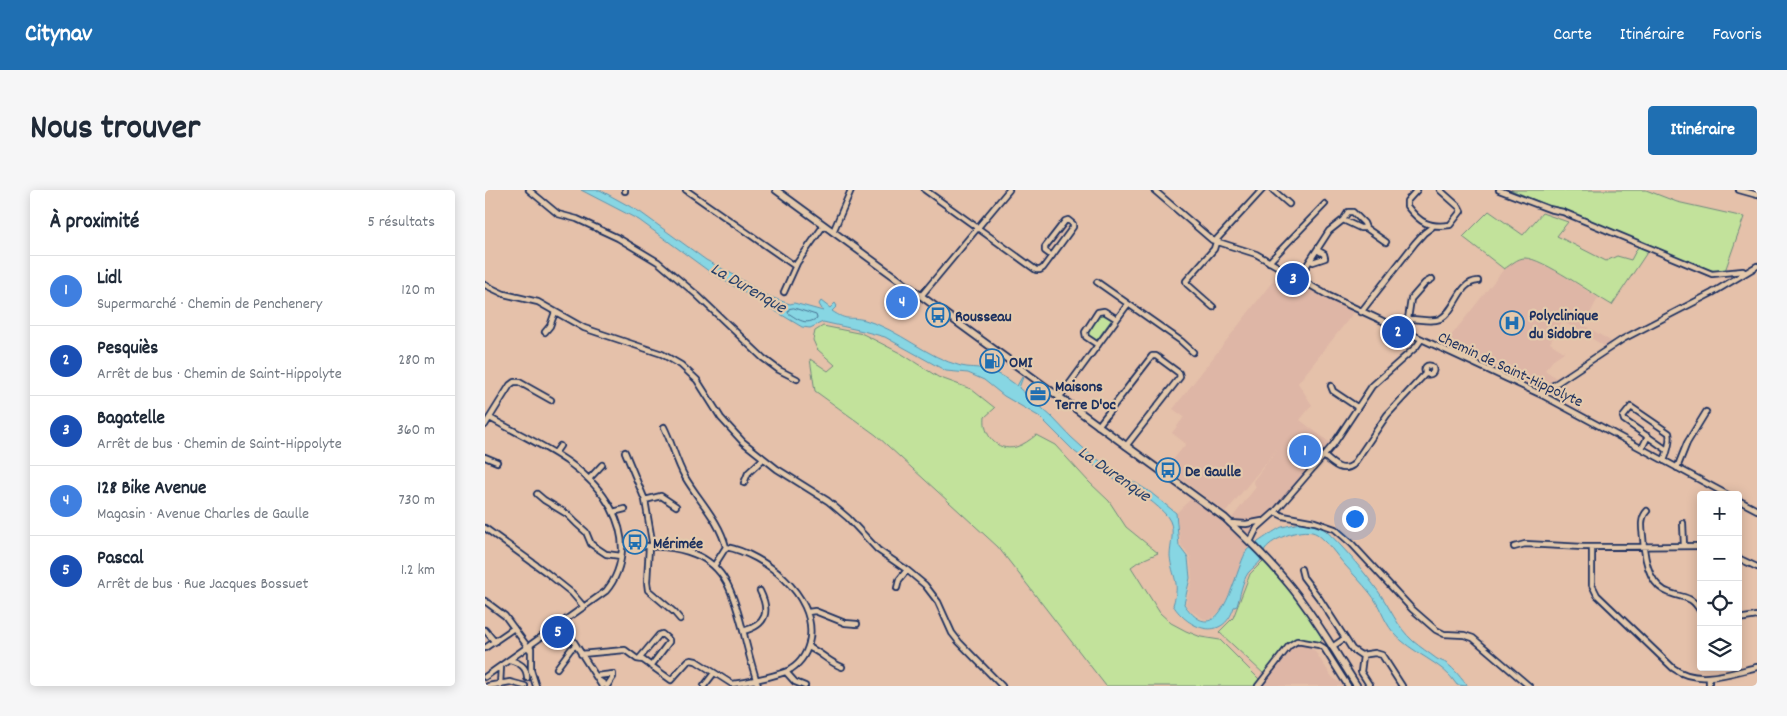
<!DOCTYPE html>
<html lang="fr">
<head>
<meta charset="utf-8">
<style>
  body { margin:0; font-family:Dekko,sans-serif; background:#f6f6f7; color:#1f2937 }
  .controls { position:absolute; right:15px; bottom:15px; display:grid; overflow:hidden; border-radius:5px; box-shadow:0 2px 12px #0003 }
  .controls button { width:45px; height:45px; display:grid; place-items:center; padding:0; border:0; border-bottom:1px solid #e0e1e3; background:#fff; color:#1f2937; font:25px sans-serif }
  .you { position:absolute; left:869px; top:328px; width:18px; height:18px; margin:-12px; border:4px solid #fff; border-radius:50%; background:#1a73e8; box-shadow:0 0 0 8px #1a73e833 }
  .badge { display:grid; place-items:center; width:32px; height:32px; border-radius:50%; background:#1f6fb2; color:#fff; font-size:16px; font-weight:700 }
  .pin { position:absolute; translate:-50% -50%; border:2px solid #fff; box-shadow:0 1px 5px #0006 }
  .list { margin:0; padding:0; list-style:none }
  h2 { display:flex; justify-content:space-between; align-items:center; height:65px; margin:0; padding:0 20px; font-size:21px }
  h2 small { font-size:16px; font-weight:400; color:#747a83 }
  .list li { display:grid; grid-template-columns:32px 1fr auto; gap:15px; align-items:center; box-sizing:border-box; height:70px; padding:0 20px; border-top:1px solid #e0e1e3 }
  .list b { display:block; font-size:19px; white-space:nowrap }
  .list p { margin:0; font-size:16px; white-space:nowrap; color:#747a83 }
  .list em { font-size:16px; font-style:normal; color:#747a83 }
  .icon { flex:none; width:28px; height:28px; fill:none; stroke:currentColor; stroke-width:2; stroke-linecap:round; stroke-linejoin:round }
  .map { position:relative; flex:none; width:1272px; height:496px; overflow:hidden; border-radius:5px }
  header { display:flex; align-items:center; gap:30px; box-sizing:border-box; height:70px; padding:0 25px; background:#1f6fb2; color:#fff }
  header strong { font-size:24px }
  nav { display:flex; gap:28px; margin-inline-start:auto; font-size:18px }
  .intro { display:flex; align-items:center; justify-content:space-between; box-sizing:border-box; height:120px; padding:0 30px }
  h1 { margin:0; font-size:35px }
  .button { padding:12px 22px; border-radius:5px; background:#1f6fb2; color:#fff; font-size:18px; font-weight:700 }
  main { display:flex; gap:30px; padding:0 30px }
  aside { flex:1; background:#fff; border-radius:5px; box-shadow:0 2px 12px #0003 }
  .map>svg:first-child { display:block }
  .built { fill:#deb6a6 }
  .green { fill:#c2e29b; stroke:#6e887c }
  .water { fill:#87d6e3; stroke:#5c93ae }
  .lines { fill:none; stroke-linecap:round; stroke-linejoin:round }
  .shore { stroke:#467293; stroke-width:1 }
  .minor-casing { stroke:#1b2f5e; stroke-width:8 }
  .major-casing { stroke:#1b2f5e; stroke-width:9 }
  .minor { stroke:#e4c9ac; stroke-width:4.5 }
  .major { stroke:#e4c9ac; stroke-width:5.5 }
  .labels { text-anchor:middle; stroke-width:4.5; stroke-linejoin:round; paint-order:stroke }
  .poi-label { font-size:16px; font-weight:bold; fill:#1b2f5e; stroke:#e4c9ac; text-anchor:start }
  .street-label { font-size:16px; fill:#1b2f5e; stroke:#e4c9ac }
  .water-label { font-size:18px; font-style:italic; fill:#26406b; stroke:#e4c9ac }
</style>
</head>
<body>
<header>
<strong>Citynav</strong>
<nav><a>Carte</a><a>Itinéraire</a><a>Favoris</a></nav>
</header>
<div class="intro"><h1>Nous trouver</h1><a class="button">Itinéraire</a></div>
<main>
<aside>
<h2>À proximité<small>5 résultats</small></h2>
<ul class="list">
<li><span class="badge" style="background:#3f7fe0">1</span><div><b>Lidl</b><p>Supermarché · Chemin de Penchenery</p></div><em>120 m</em></li>
<li><span class="badge" style="background:#1a4fb4">2</span><div><b>Pesquiès</b><p>Arrêt de bus · Chemin de Saint-Hippolyte</p></div><em>280 m</em></li>
<li><span class="badge" style="background:#1a4fb4">3</span><div><b>Bagatelle</b><p>Arrêt de bus · Chemin de Saint-Hippolyte</p></div><em>360 m</em></li>
<li><span class="badge" style="background:#3f7fe0">4</span><div><b>128 Bike Avenue</b><p>Magasin · Avenue Charles de Gaulle</p></div><em>730 m</em></li>
<li><span class="badge" style="background:#1a4fb4">5</span><div><b>Pascal</b><p>Arrêt de bus · Rue Jacques Bossuet</p></div><em>1.2 km</em></li>
</ul>
</aside>
<div class="map">
<svg width="1272" height="496" viewBox="0 0 1272 496">
  <rect width="100%" height="100%" fill="#e5c1aa"/>
  <filter id="ink" filterUnits="userSpaceOnUse"><feTurbulence type="fractalNoise" baseFrequency=".02" numOctaves="2"/><feDisplacementMap in="SourceGraphic" scale="10" xChannelSelector="R" yChannelSelector="G"/><feConvolveMatrix kernelMatrix="1 2 1 2 8 2 1 2 1" color-interpolation-filters="sRGB"/></filter>
  <g filter="url(#ink)">
    <!-- built -->
    <path class="built" d="M1038,68L1048,70L1073,82L1113,108L1099,135L1127,152L1121,157L1077,131L1065,153L1079,162L1070,168L1060,180L1071,188L1058,197L1051,199L958,156L1019,79L1033,69Z
      M795,82L870,121L813,193L827,215L815,230L848,255L790,322L763,358L740,415L732,424L725,429H719L705,420L701,414L707,389L705,367L696,355L691,323L707,308L743,333L771,297L768,291L793,258L741,322L681,278L701,254L687,243L699,227L688,219Z
      M813,452L829,460L847,487L859,496H775L807,455Z"/>
    <!-- green -->
    <path class="green" d="M1026,0H1161L1192,12L1259,27L1240,81L1223,80L1163,61L1127,115C1109,105 1057,68 1040,68C1032,68 1026,75 1019,79L978,47L1004,21L1038,45L1057,23L1083,32L1072,46L1121,71L1132,66L1146,70L1155,53Z
      M619,123L627,129L611,151L603,146V142L615,124Z
      M338,136L378,144L417,164L453,187L486,199L510,218L500,227C498,244 511,262 531,257C538,255 545,250 551,245L570,255L604,292L624,311L641,337L673,363L653,372L646,377L675,423L686,433L701,441L716,447L735,450L775,490L770,496H621L513,357L391,245L330,201L325,169L343,181L350,175L332,159L328,150L330,141Z
      M779,370L812,409L836,446L837,450L833,453C827,452 820,448 813,449C801,450 787,475 780,485L734,442L748,428L765,384Z"/>
    <!-- water -->
    <path class="water" d="M96,0H115L155,22L221,70L249,85L278,104L296,111L305,114L309,113L338,121L334,114L336,111L345,118L350,113L352,116L347,121C363,132 364,126 380,130C415,140 441,167 476,176C484,178 491,177 499,179C510,181 524,189 532,196L537,187H538L534,198L567,227L586,247L607,266L665,302L691,323L694,356L703,368L705,388L699,414C736,467 749,381 762,360C764,358 793,338 797,337C802,336 810,334 815,333C824,332 834,335 840,340C856,354 881,384 893,401C905,417 912,437 928,451C935,457 944,463 952,469C955,471 959,471 962,474C970,479 976,489 983,496L972,495C957,471 926,464 908,442C898,430 895,415 885,403C877,393 868,384 860,375C851,365 843,352 832,344C819,336 788,348 780,359C778,362 778,367 776,370C773,375 767,378 763,383C757,392 755,406 752,416L749,417C738,453 703,439 688,415C696,391 687,388 685,366C685,356 690,342 685,331C680,320 658,305 648,298L645,299L624,286L590,262L555,227L519,206L499,190L483,183L461,181L400,147L378,141L338,132L325,138L317,137L225,82L154,30Z"/>
    <g class="lines">
      <!-- shore -->
      <path class="shore" d="M309,118L331,125L332,128C321,136 314,130 303,123L304,119Z"/>
      <!-- minor casing -->
      <g class="minor-casing">
        <path id="minor" d="M44,0L73,24L92,29L133,48L173,72L212,105L278,168L294,180L312,189
          M201,0L310,76
          M440,0L551,80H555L558,78L588,37V34L583,30L580,31L560,57V61L567,66
          M669,0L727,50L771,64L844,106L1057,205L1243,305
          M788,0L804,14
          M932,0L922,11V16C935,33 944,38 965,35L976,21L974,17L955,0
          M1014,0L1064,19L1078,22L1227,84L1258,81L1260,83
          M1254,0L1272,5
          M140,1V0
          M881,38L901,52
          M348,42L366,0
          M826,70L828,72L840,68L839,64L832,60
          M784,72L840,14
          M813,89L844,41L858,30L875,38H881L879,33L868,22H863L858,30
          M612,92L696,151L708,162
          M0,95L19,104L53,112L99,138L177,164L196,175L212,190L236,228L258,252L292,279L343,311L363,328L393,360L422,380L440,395L453,412L467,443L474,452L517,496
          M299,102L312,73L339,35
          M436,106L524,0
          M728,117L702,94L701,91L729,59L732,49L777,0
          M876,122L930,53L939,43L947,37
          M923,129C932,128 945,133 955,129C972,120 973,92 993,91
          M917,140L923,129L926,109L940,93L947,89
          M60,142L65,136L70,122
          M613,155L601,147L600,142L613,122L619,121L632,129
          M939.5 180a4.5 4.5 0 1 1 9 0a4.5 4.5 0 1 1-9 0Z
          M846,196L848,201L872,217
          M1055,204L1138,149L1227,103L1272,76
          M574,208L643,114
          M0,235L25,195L29,192H34L66,210
          M613,236L667,166H671L694,183L695,187L641,256
          M179,237C187,253 191,271 200,287C214,311 234,330 241,357
          M1157,258L1163,246
          M140,262L160,310L168,357
          M70,263L75,256
          M839,266C848,274 857,283 868,275L902,225L941,183
          M0,267L12,272
          M1179,271C1182,263 1186,251 1184,243L1146,217L1138,227L1139,230L1182,260
          M1192,278L1202,253L1221,222
          M104,289L117,275
          M259,293L263,283L278,269
          M52,304L59,310L82,324L91,333L101,342L106,354L121,364L136,366
          M160,310L176,306L191,316
          M1253,310L1272,320
          M1162,321C1155,328 1157,339 1158,347C1159,366 1163,396 1185,403C1201,409 1206,405 1216,422
          M128,322L140,319
          M790,322L798,326L830,332L850,339L867,354L927,419L951,440L959,444L979,445L988,448L1044,496
          M745,333L761,334L777,331
          M1198,333L1199,356
          M0,338L62,383L87,403L99,417
          M765,352L772,338L790,322L848,255L887,196L931,157L936,150
          M137,355C160,356 187,355 209,364C244,377 250,412 259,444C263,462 268,479 273,496
          M164,357L162,392L163,400L189,422L195,429
          M1029,357L1040,354L1098,357L1216,356
          M1107,357V395L1112,405L1188,478C1212,496 1246,483 1272,477
          M1253,368L1272,377
          M229,376L241,357
          M816,379L818,387L834,408L860,448L847,457
          M412,398L414,390L422,380
          M0,411L20,426L45,460
          M323,422L330,421L360,433L372,434
          M1253,429L1272,426
          M77,433L117,496
          M0,440L10,452
          M258,441C282,435 285,421 275,401
          M860,448L867,459L876,465L890,463L897,465L917,496
          M323,457C336,462 343,472 357,477
          M0,458L29,438
          M46,458V480L51,496
          M96,464L140,460L152,469L158,470L186,490L203,471L206,470L211,471L247,494C257,493 298,485 306,479C317,472 323,461 325,448C331,405 279,364 241,357
          M878,466L876,482L885,496
          M154,469L174,445L177,444L184,450V452L166,476
          M25,470C35,473 42,477 42,488
          M72,478L86,459L90,456
          M301,482L310,492L320,496
          M111,486L128,484V487L122,496L115,491
          M0,487L121,401C132,388 136,375 137,359C137,344 133,331 126,318C100,271 49,253 5,228
          M1224,487V496
          M15,495L16,476
          M3,496L25,492L40,496
          M219,496L229,483
          M773,496L804,456L812,451L834,455L839,458L863,496"/>
      </g>
      <!-- major casing -->
      <g class="major-casing">
        <path id="major" d="M291,0L740,328C763,350 786,372 806,397C831,428 851,463 872,496"/>
      </g>
      <!-- minor -->
      <use href="#minor" class="minor"/>
      <!-- major -->
      <use href="#major" class="major"/>
    </g>
  </g>
  <!-- icons -->
  <defs>
    <g id="bus-ring" transform="scale(1.25)"><circle r="9.5" fill="#e4c9ac" stroke="#1f6fb2" stroke-width="1.5"/><path d="M-5-6H5V4H4V6H2V4H-2V6H-4V4H-5ZM-3.5-4V0h7V-4ZM-3.5 1.2v1.5H-2V1.2ZM2 1.2v1.5H3.5V1.2Z" fill="#1f6fb2"/></g>
    <g id="hospital-ring" transform="scale(1.25)"><circle r="9.5" fill="#e4c9ac" stroke="#1f6fb2" stroke-width="1.5"/><path d="M-5-5h3v3.5h4V-5h3V5h-3V1.5h-4V5h-3Z" fill="#1f6fb2"/></g>
    <g id="fuel-ring" transform="scale(1.25)"><circle r="9.5" fill="#e4c9ac" stroke="#1f6fb2" stroke-width="1.5"/><path d="M-5.5-6h7V0h2V4h1.3V-2.5L3-4.5l.8-.8L6-3V5H2.5V1h-1V6h-7ZM-4.2-4.7v3.2H.2V-4.7Z" fill="#1f6fb2"/></g>
    <g id="office-ring" transform="scale(1.25)"><circle r="9.5" fill="#e4c9ac" stroke="#1f6fb2" stroke-width="1.5"/><path d="M-6-3h4V-5.5h4V-3h4V5H-6ZM-1-4.5V-3h2v-1.5ZM-6 0V1H6V0Z" fill="#1f6fb2"/></g>
  </defs>
  <g fill-rule="evenodd">
    <use href="#bus-ring" x="453" y="125"/>
    <use href="#hospital-ring" x="1027" y="133"/>
    <use href="#fuel-ring" x="507" y="171"/>
    <use href="#office-ring" x="553" y="204"/>
    <use href="#bus-ring" x="683" y="280"/>
    <use href="#bus-ring" x="150" y="352"/>
  </g>
  <g class="labels">
    <!-- poi labels -->
    <g class="poi-label">
      <text x="1044" y="130">Polyclinique<tspan x="1044" dy="18">du Sidobre</tspan></text>
      <text x="470" y="131">Rousseau</text>
      <text x="524" y="177">OMI</text>
      <text x="570" y="201">Maisons<tspan x="570" dy="18">Terre D'oc</tspan></text>
      <text x="700" y="286">De Gaulle</text>
      <text x="168" y="358">Mérimée</text>
    </g>
    <!-- street labels -->
    <g class="street-label">
      <text transform="translate(1026 178) rotate(25)" y="6">Chemin de Saint-Hippolyte</text>
    </g>
    <!-- water labels -->
    <g class="water-label">
      <text transform="translate(264 97) rotate(30)" y="6">La Durenque</text>
      <text transform="translate(630 283) rotate(35)" y="6">La Durenque</text>
    </g>
  </g>
</svg>
<div class="controls">
<button>+</button>
<button>−</button>
<button><svg class="icon" aria-label="locate" viewBox="0 0 24 24"><circle cx="12" cy="12" r="6"/><path d="M12 2v4M12 18v4M2 12h4M18 12h4"/></svg></button>
<button><svg class="icon" aria-label="layers" viewBox="0 0 24 24"><path d="M12 4l9 5-9 5-9-5zM3 14l9 5 9-5"/></svg></button>
</div>
<div class="you"></div>
<div class="pin badge" style="left:820px;top:261px;background:#3f7fe0">1</div>
<div class="pin badge" style="left:913px;top:142px;background:#1a4fb4">2</div>
<div class="pin badge" style="left:808px;top:89px;background:#1a4fb4">3</div>
<div class="pin badge" style="left:417px;top:112px;background:#3f7fe0">4</div>
<div class="pin badge" style="left:73px;top:442px;background:#1a4fb4">5</div>
</div>
</main>
</body>
</html>
